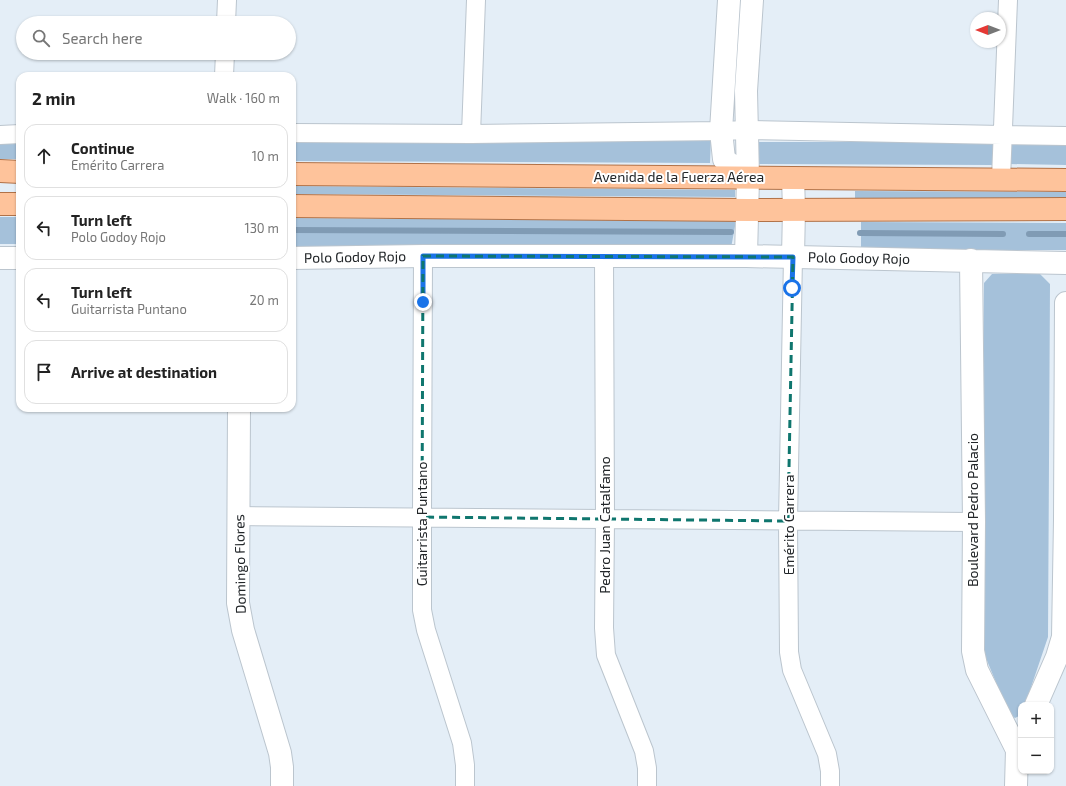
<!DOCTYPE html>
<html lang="en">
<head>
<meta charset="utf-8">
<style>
  body { margin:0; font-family:"Exo 2",sans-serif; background:#f6f6f6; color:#222 }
  .controls { position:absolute; right:12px; bottom:12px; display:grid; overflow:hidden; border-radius:8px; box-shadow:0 1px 3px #0004 }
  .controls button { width:36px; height:36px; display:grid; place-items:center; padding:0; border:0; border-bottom:1px solid #e0e0e0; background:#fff; color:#222; font:20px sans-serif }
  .compass { position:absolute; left:970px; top:12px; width:36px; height:36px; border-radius:50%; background:#fff; box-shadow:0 1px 3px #0004; rotate:270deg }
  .stop { position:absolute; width:12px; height:12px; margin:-9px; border:3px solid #1a73e8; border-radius:50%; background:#fff }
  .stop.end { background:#1a73e8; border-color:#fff; box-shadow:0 1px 4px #0008 }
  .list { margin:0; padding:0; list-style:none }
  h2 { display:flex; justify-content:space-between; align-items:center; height:52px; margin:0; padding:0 16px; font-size:17px }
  h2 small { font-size:13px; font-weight:400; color:#767676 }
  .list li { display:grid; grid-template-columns:26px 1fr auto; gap:12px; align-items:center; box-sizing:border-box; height:64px; margin:0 8px 8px; padding:0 8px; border:1px solid #e0e0e0; border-radius:12px }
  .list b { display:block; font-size:15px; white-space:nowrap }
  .list p { margin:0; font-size:13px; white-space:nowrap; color:#767676 }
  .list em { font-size:13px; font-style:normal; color:#767676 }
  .icon { flex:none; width:22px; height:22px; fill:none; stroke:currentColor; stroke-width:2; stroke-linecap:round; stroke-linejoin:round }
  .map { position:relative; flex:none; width:1066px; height:786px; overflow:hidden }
  .search { position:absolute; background:#fff; box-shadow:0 1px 3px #0004; left:16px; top:16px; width:280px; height:44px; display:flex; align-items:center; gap:10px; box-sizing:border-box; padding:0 14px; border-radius:22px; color:#767676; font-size:15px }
  .panel { position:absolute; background:#fff; box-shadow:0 1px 3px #0004; left:16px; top:72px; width:280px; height:340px; border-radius:12px }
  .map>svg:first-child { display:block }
  .green { fill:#a5c1da }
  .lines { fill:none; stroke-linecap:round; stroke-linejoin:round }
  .stream { stroke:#809bb4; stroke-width:6 }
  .minor-casing { stroke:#bbc5ce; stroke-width:20 }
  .tertiary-casing { stroke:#bbc5ce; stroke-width:24 }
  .primary-casing { stroke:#b17248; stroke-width:24 }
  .minor { stroke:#fff; stroke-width:18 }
  .tertiary { stroke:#fff; stroke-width:22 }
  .primary { stroke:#fec39b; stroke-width:22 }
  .route { stroke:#1a73e8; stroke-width:5 }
  .marked { fill:none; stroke:#0f766e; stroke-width:3; stroke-dasharray:8 5; stroke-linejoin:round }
  .labels { text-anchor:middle; stroke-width:4; stroke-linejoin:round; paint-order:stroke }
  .street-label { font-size:14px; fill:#222629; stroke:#fff }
</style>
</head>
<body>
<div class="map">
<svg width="1066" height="786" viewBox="0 0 1066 786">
  <rect width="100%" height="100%" fill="#e4eef7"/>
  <!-- green -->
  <path class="green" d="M711,138L710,163L292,161V141Z
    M0,140H20V159H0Z
    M759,142H993V165L759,164Z
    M1010,142H1066V165L1010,164Z
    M292,186L735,190V197L292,194Z
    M855,191L1066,192V199L855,198Z
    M0,217H20V244H0Z
    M292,218L736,221L731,248L292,246Z
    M861,222L1066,223V250H861Z
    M1039,273L1050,284L1048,637L1025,705H1021V715L1015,718L1009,714L981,646L984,283L992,274Z"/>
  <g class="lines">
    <!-- stream -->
    <path class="stream" d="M292,230L731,232
      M860,233L1003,234
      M1029,234H1066"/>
    <!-- minor casing -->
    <g class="minor-casing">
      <path id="minor" d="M226,23L227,0
        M224,76L225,53
        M292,133L471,134L721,131L747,130L1002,135L1066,136
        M471,134L476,0
        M0,135L20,134
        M1001,179L1008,0
        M423,256L422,517V610L426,630L462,743L465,765V786
        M604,256L605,519L604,628L606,655L644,751L647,768V786
        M793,257L788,521L789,652L792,670L827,754L830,771V786
        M238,516L974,522"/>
    </g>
    <!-- tertiary casing -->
    <g class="tertiary-casing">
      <path id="tertiary" d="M729,0L721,131L724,159L748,178
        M746,256L748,178L746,91L752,0
        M793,257L794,209L793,178
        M0,258H20
        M292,258L423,256H746L1066,263
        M971,260L974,522L973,651L977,670L1017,750
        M239,408L238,603L243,630L280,753L282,767V786
        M1036,705L1057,657L1063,637L1065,520L1066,303
        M1016,786L1017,750L1021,741"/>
    </g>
    <!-- primary casing -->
    <g class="primary-casing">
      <path id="primary" d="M0,171L20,172
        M292,174L1066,180
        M0,204H20
        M292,206L748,210L1066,209"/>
    </g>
    <!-- minor -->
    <use href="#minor" class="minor"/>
    <!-- tertiary -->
    <use href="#tertiary" class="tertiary"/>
    <!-- primary -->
    <use href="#primary" class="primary"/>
  </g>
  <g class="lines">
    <!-- route -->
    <path class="route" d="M423,302V256L793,257L792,288"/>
  </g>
  <!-- marked area -->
  <path class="marked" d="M423,256L793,257L788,521L422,517Z"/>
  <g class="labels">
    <!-- street labels -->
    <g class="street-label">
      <text x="679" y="182">Avenida de la Fuerza Aérea</text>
      <text transform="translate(355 257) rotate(-1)" y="5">Polo Godoy Rojo</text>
      <text transform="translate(859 258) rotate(1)" y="5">Polo Godoy Rojo</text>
      <text transform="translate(973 510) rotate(-90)" y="5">Boulevard Pedro Palacio</text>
      <text transform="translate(422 524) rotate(-90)" y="5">Guitarrista Puntano</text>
      <text transform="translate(605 525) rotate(-90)" y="5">Pedro Juan Catalfamo</text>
      <text transform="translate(789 525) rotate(-90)" y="5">Emérito Carrera</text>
      <text transform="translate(240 564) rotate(-91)" y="5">Domingo Flores</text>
    </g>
  </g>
</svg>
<div class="controls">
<button>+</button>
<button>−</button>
</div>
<svg class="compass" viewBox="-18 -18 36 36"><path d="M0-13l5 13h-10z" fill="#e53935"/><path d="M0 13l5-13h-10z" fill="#767676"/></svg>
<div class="stop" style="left:792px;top:288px"></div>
<div class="stop end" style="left:423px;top:302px"></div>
<div class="search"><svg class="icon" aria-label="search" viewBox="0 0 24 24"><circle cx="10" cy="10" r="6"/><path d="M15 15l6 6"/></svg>Search here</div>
<section class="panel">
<h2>2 min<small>Walk · 160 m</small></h2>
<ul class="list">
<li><svg class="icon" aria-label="ahead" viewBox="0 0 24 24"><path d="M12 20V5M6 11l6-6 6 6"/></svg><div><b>Continue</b><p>Emérito Carrera</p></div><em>10 m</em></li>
<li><svg class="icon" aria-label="left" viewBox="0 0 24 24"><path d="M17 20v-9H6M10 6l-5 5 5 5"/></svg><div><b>Turn left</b><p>Polo Godoy Rojo</p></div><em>130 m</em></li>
<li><svg class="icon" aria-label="left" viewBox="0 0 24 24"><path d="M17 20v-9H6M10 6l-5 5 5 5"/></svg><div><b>Turn left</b><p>Guitarrista Puntano</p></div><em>20 m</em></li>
<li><svg class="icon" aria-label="arrive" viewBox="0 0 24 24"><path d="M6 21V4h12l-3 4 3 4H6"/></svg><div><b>Arrive at destination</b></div></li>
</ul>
</section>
</div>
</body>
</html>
